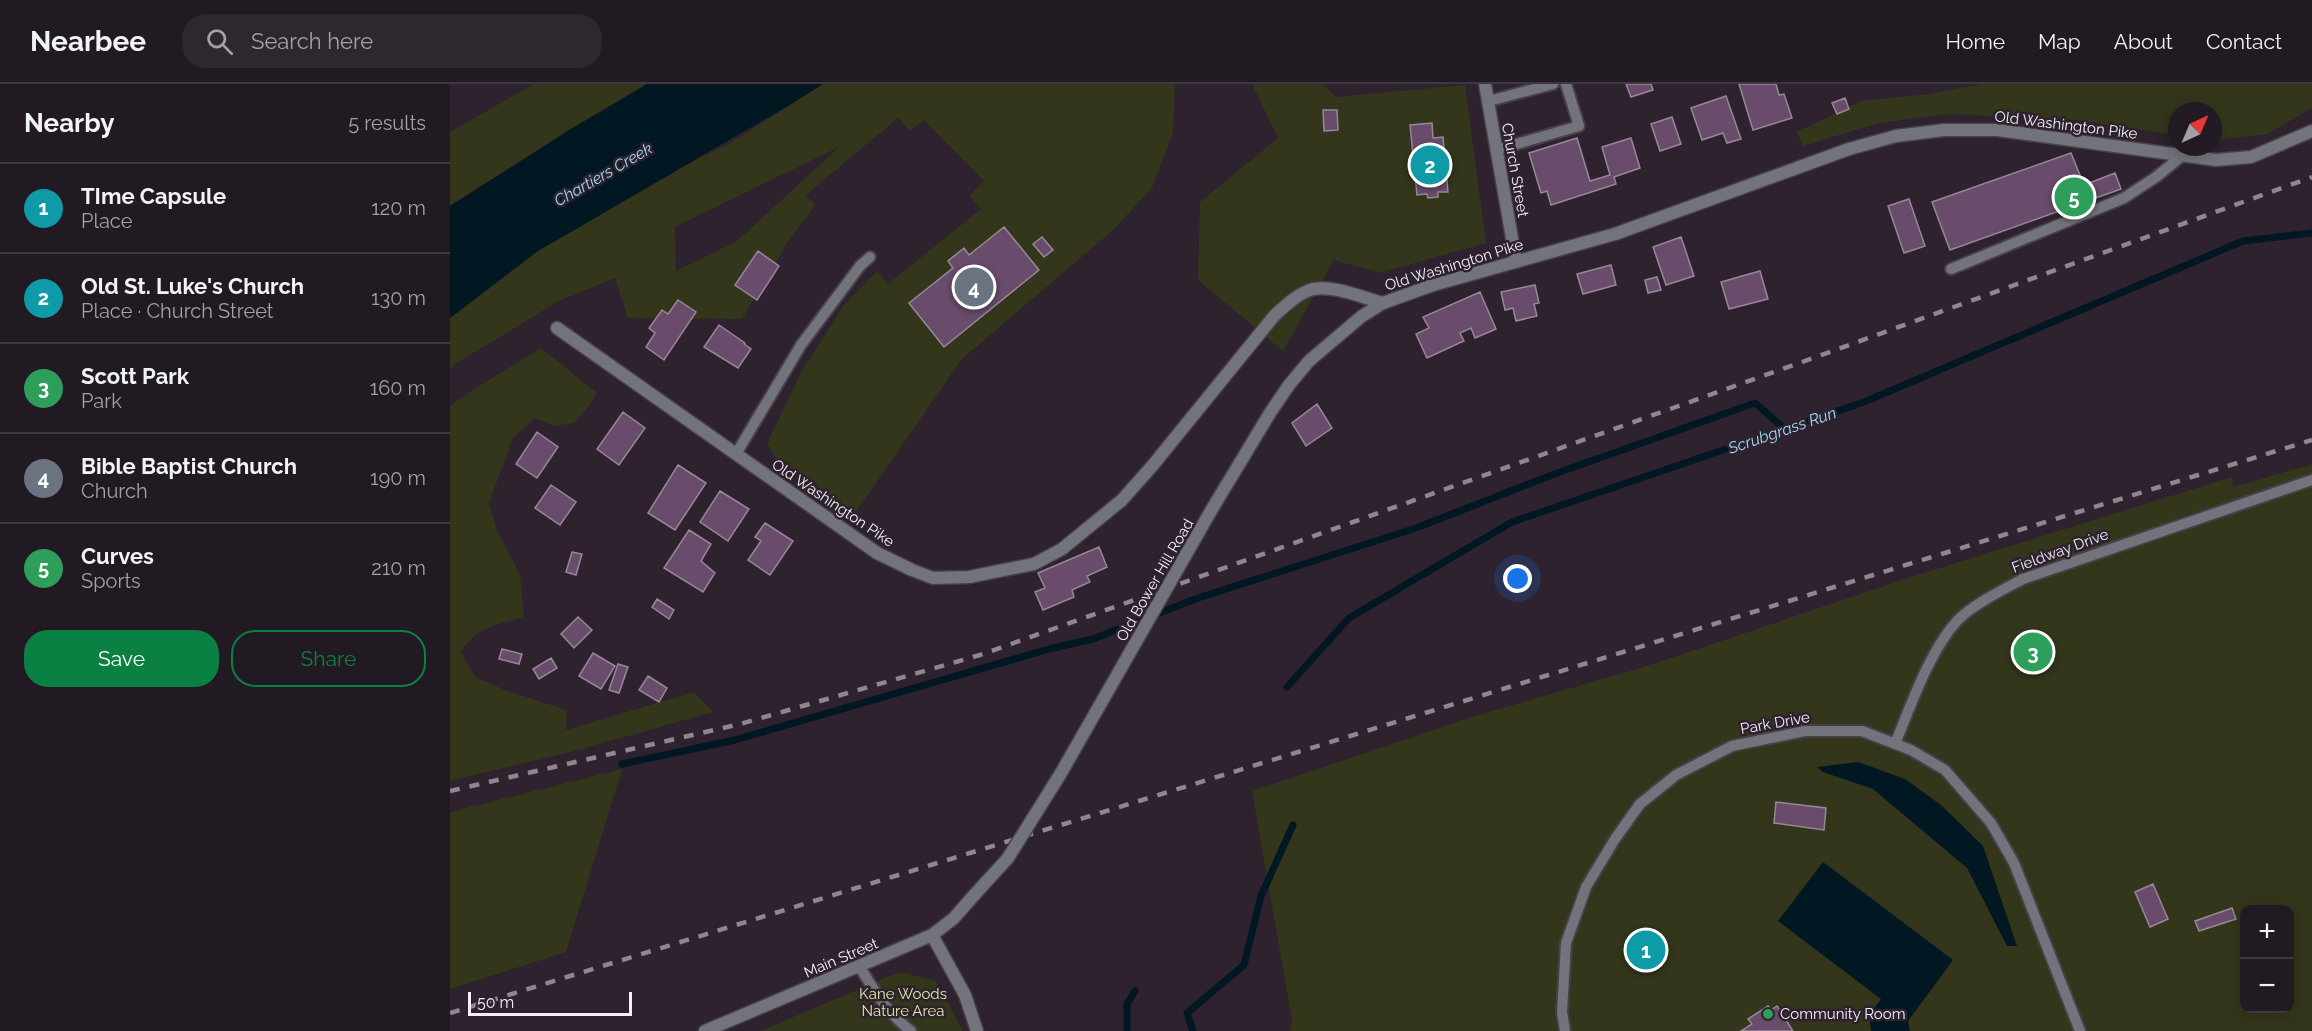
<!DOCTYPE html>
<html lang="en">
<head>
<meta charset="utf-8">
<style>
  body { margin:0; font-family:Raleway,sans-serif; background:#2e272f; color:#f1f3f6 }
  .controls { position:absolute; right:18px; bottom:18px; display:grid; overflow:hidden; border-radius:12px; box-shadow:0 3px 15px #0003 }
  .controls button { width:54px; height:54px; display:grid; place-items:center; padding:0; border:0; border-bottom:2px solid #3f3840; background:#221a22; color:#f1f3f6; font:30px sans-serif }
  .compass { position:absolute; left:1718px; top:18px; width:54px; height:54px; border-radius:50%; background:#221a22; box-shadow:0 3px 15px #0003; rotate:44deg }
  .scale { position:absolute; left:18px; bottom:15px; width:164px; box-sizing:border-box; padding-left:6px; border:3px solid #f7eff7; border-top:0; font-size:16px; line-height:21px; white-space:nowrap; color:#f7eff7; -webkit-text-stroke:4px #2d222e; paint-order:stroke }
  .you { position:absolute; left:1068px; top:495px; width:21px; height:21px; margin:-15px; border:4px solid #fff; border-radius:50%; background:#1a73e8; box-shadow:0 0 0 9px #1a73e833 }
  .badge { display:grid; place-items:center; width:39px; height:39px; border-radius:50%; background:#0b8043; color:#fff; font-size:20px; font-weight:700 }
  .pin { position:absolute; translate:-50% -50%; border:3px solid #fff; box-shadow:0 2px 6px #0006 }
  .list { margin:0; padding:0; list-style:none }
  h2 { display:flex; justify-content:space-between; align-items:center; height:78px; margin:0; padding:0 24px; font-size:26px }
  h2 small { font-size:20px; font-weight:400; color:#a2a1a5 }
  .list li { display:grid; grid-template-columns:39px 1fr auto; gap:18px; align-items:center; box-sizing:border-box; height:90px; padding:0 24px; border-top:2px solid #3f3840 }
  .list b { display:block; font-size:22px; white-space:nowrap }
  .list p { margin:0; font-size:20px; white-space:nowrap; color:#a2a1a5 }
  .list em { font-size:20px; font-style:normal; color:#a2a1a5 }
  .actions { display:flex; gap:12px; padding:18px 24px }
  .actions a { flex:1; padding:14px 0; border:2px solid #0b8043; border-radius:24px; text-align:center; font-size:21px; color:#0b8043 }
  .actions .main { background:#0b8043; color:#fff }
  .icon { flex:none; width:33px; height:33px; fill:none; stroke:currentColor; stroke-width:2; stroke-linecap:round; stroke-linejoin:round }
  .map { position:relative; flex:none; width:1862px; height:947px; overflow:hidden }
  header { display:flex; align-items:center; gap:36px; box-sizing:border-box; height:84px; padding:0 30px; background:#221a22; border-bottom:2px solid #3f3840 }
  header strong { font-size:28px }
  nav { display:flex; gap:33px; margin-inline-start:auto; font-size:21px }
  .search { width:420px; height:54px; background:#2e272f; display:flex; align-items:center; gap:15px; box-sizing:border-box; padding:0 21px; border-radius:24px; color:#a2a1a5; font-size:22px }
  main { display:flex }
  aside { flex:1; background:#221a22 }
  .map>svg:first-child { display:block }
  .green { fill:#33361b; fill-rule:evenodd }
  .water { fill:#011822 }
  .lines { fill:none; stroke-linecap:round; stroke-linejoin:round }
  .stream { stroke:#011822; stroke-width:7 }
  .building { fill:#694c6b; stroke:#968897; stroke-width:1.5 }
  .service-casing { stroke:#493f4a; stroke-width:14 }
  .minor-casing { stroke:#493f4a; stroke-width:15 }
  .tertiary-casing { stroke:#493f4a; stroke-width:15 }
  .service { stroke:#72737b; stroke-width:10 }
  .minor { stroke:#72737b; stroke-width:12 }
  .tertiary { stroke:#72737b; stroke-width:12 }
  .rail { stroke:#8f8690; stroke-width:4.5; stroke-dasharray:10 10; stroke-linecap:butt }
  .tertiary-bridge-casing { stroke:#493f4a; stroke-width:15; stroke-linecap:butt }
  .tertiary-bridge { stroke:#72737b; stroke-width:12 }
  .leisure-dot { fill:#2e9e5b; stroke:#2d222e; stroke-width:2 }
  .labels { text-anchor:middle; stroke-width:5; stroke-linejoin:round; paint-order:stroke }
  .street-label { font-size:15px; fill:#f7eff7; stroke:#2d222e }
  .park-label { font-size:15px; fill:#dee7a1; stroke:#2d222e }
  .poi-label { font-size:15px; fill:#f7eff7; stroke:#2d222e; text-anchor:start }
  .water-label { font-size:16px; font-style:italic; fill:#a0dbf9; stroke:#2d222e }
</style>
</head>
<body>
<header>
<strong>Nearbee</strong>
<div class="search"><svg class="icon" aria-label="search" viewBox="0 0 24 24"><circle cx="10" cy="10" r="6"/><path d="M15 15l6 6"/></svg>Search here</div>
<nav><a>Home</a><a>Map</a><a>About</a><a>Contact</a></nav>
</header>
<main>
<aside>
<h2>Nearby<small>5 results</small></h2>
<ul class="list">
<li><span class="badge" style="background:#0f9aa8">1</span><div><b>TIme Capsule</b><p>Place</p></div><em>120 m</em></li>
<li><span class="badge" style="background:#0f9aa8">2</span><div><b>Old St. Luke's Church</b><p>Place · Church Street</p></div><em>130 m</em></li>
<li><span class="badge" style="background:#2e9e5b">3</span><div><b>Scott Park</b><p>Park</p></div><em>160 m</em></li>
<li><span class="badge" style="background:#6b7280">4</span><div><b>Bible Baptist Church</b><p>Church</p></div><em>190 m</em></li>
<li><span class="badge" style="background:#2e9e5b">5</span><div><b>Curves</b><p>Sports</p></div><em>210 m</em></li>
</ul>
<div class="actions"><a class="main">Save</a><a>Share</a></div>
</aside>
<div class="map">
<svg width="1862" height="947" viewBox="0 0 1862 947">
  <rect width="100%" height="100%" fill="#2d222e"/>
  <!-- green -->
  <path class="green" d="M84,0H197L121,45L0,122V48Z
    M373,0H725L723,48L702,104L662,147L511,276L404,431L332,384L317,360L351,288L394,221L427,187L438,200L531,125L519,112L534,97L474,36L460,47L448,34L356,111L365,121L337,159L292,235L178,234L165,194L109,217L5,280L0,285V234L88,167L247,75L279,60ZM389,63L287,157L226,187L225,143Z
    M802,0H872L886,13L1015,1L1036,159L930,189L884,176L833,267L748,196L750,118L828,54Z
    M1532,0H1862V24L1818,50L1763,56V27H1727V51L1626,36L1498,30L1429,39L1353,62L1347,48L1411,17L1480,10Z
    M91,264L147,309L137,324L124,339L105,342L85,334L63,354L39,419L47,447L70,490L74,533C46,542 26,542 11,569L25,593L57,607L117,626L116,646L244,608L263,628L132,665L0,697V322L18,309Z
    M1862,380V947H840L842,936L802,707L1025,632L1194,583L1461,493L1782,393L1783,403ZM1794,826H1840V924H1794Z
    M172,685L116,868L0,905V728Z
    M451,888L486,897L513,947H310L431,896V895Z"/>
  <!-- water -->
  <path class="water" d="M197,0H373L343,19L88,167L0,234V122L121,45Z
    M1408,678L1455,695L1491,721L1533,762L1567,862H1557L1517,784L1423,705L1373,688L1367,683Z
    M1373,778L1503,876L1458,937L1460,947H1421L1419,931L1431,915L1328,837Z"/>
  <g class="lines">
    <!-- stream -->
    <path class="stream" d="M837,603L899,534L1062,438L1414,318L1793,157L1862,149
      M172,680L285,656L599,565L643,555L748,514L966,444L1107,389L1305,319L1335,345
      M677,947V920L685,907
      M743,947L737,929L794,881L811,812L843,741"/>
  </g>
  <!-- building -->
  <path class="building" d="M1176,0H1201L1203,6L1181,13Z
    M1289,0H1326L1329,11L1334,10L1342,34L1303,46Z
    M1276,12L1291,55L1277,59L1273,49L1252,56L1241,24Z
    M1395,14L1399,25L1387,30L1382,19Z
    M873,26H887L888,46L874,47Z
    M1222,33L1231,60L1210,67L1201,40Z
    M982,39L983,54L993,53L998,108H988V113L978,114L977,110L967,111L960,41Z
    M1127,54L1140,97L1160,91L1152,63L1181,54L1190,84L1164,93L1166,100L1101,121L1097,107L1091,109L1079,69Z
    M1621,69L1634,101L1665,89L1671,105L1500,166L1482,118Z
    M1459,115L1475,162L1454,169L1438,122Z
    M554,143L589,186L494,263L459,219L503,184L498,177L514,164L519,171Z
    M592,153L603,166L594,173L583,160Z
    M1231,153L1244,192L1216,201L1203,163Z
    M308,167L329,182L307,216L285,201Z
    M1161,181L1166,201L1133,210L1127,190Z
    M1310,187L1318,215L1279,225L1271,198Z
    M1207,193L1211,206L1198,209L1195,196Z
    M1085,201L1089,219L1084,220L1087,232L1066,237L1063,224L1055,226L1051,208Z
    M1030,208L1046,245L1025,254L1021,244L1010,249L1014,257L977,274L966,250L979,244L973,233Z
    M228,216L246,228L214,276L196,263L205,249L199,244L212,226L218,230Z
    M269,241L295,259L294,260L301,265L288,284L254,263Z
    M867,320L882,344L856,362L842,339Z
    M173,328L195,344L169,381L147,365Z
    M87,348L108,363L87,394L66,380Z
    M228,381L256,399L225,446L198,429Z
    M101,401L126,418L110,441L85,424Z
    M270,407L299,425L278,457L250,438Z
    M315,439L343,457L320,491L298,476L311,457L305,453Z
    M239,446L261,460L251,477L265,489L253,508L214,484Z
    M649,463L657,483L637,492L640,498L622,506L624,513L593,526L585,508L595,504L588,489Z
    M122,468L132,470L126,491L116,488Z
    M207,515L224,526L219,535L202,523Z
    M128,533L142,546L124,564L111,550Z
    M52,565L72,570L69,580L49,575Z
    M143,569L165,582L151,605L129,592Z
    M101,574L107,584L89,595L83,585Z
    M168,580L178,583L169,609L159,606Z
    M198,592L217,604L209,618L189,606Z
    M1326,718L1376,724L1374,746L1324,739Z
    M1703,800L1718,835L1700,843L1685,808Z
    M1782,824L1786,835L1749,847L1745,837Z
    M1318,922L1321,926L1327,922L1343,947H1291L1302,940L1298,935Z"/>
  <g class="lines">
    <!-- service casing -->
    <g class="service-casing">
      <path id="service" d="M1039,17L1103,0
        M1046,66L1129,42L1116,0
        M1501,185L1674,114L1706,93L1733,71
        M286,370L351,261L410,182L420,173
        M1445,660C1461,621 1479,568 1507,537C1522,521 1554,505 1573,495L1862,396
        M409,882C424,906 438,930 461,947
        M1115,947L1112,928L1116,859L1136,803L1165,755L1190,720L1226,691L1282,662L1355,647H1412L1461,666L1495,686L1541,739L1564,779L1630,947"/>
    </g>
    <!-- minor casing -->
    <g class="minor-casing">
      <path id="minor" d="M1035,0L1066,177
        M107,244L427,469L462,486L483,494L519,493L584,480L612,465L672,416L703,381L824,232C835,222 848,209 863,205C885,201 913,214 933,219"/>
    </g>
    <!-- tertiary casing -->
    <g class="tertiary-casing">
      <path id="tertiary" d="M762,425L820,329L839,301L859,277L912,232L933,219L983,201L1165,150L1399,65L1446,52L1494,46H1547L1766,76L1801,73L1862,47
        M482,851L515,911L527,947
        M255,947L482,851L503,835L526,809"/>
    </g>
    <!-- service -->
    <use href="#service" class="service"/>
    <!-- minor -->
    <use href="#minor" class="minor"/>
    <!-- tertiary -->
    <use href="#tertiary" class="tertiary"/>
    <!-- rail -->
    <path class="rail" d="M0,707L290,640L530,571L1366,273L1862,93
      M0,929L1862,356"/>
    <!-- tertiary-bridge casing -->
    <g class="tertiary-bridge-casing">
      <path id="tertiary-bridge" d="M526,809L558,774L611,689L762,425"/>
    </g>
    <!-- tertiary-bridge -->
    <use href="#tertiary-bridge" class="tertiary-bridge"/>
  </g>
  <!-- markers -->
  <circle class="leisure-dot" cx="1318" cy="930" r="6"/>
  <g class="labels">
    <!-- street labels -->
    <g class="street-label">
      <text transform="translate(1616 41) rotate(7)" y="5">Old Washington Pike</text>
      <text transform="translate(1065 86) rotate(80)" y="5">Church Street</text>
      <text transform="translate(1004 181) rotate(-17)" y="5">Old Washington Pike</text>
      <text transform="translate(383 419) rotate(34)" y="5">Old Washington Pike</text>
      <text transform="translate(1610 467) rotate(-20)" y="5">Fieldway Drive</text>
      <text transform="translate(705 496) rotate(-60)" y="5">Old Bower Hill Road</text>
      <text transform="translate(1325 639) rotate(-10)" y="5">Park Drive</text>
      <text transform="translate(391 874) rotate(-23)" y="5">Main Street</text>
    </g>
    <!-- park labels -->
    <g class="park-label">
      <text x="453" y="915">Kane Woods<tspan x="453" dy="17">Nature Area</tspan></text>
    </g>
    <!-- poi labels -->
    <g class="poi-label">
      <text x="1330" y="935">Community Room</text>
    </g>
    <!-- water labels -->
    <g class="water-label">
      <text transform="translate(153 90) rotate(-30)" y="6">Chartiers Creek</text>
      <text transform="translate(1332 346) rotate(-19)" y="6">Scrubgrass Run</text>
    </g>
  </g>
</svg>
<div class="controls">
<button>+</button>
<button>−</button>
</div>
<svg class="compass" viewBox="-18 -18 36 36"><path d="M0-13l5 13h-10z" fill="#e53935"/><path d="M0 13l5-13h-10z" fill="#a2a1a5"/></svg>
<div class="scale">50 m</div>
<div class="you"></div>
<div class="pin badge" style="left:1196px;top:866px;background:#0f9aa8">1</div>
<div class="pin badge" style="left:980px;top:81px;background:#0f9aa8">2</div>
<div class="pin badge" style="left:1583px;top:568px;background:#2e9e5b">3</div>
<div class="pin badge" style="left:524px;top:203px;background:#6b7280">4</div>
<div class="pin badge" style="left:1624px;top:113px;background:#2e9e5b">5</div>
</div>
</main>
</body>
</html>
